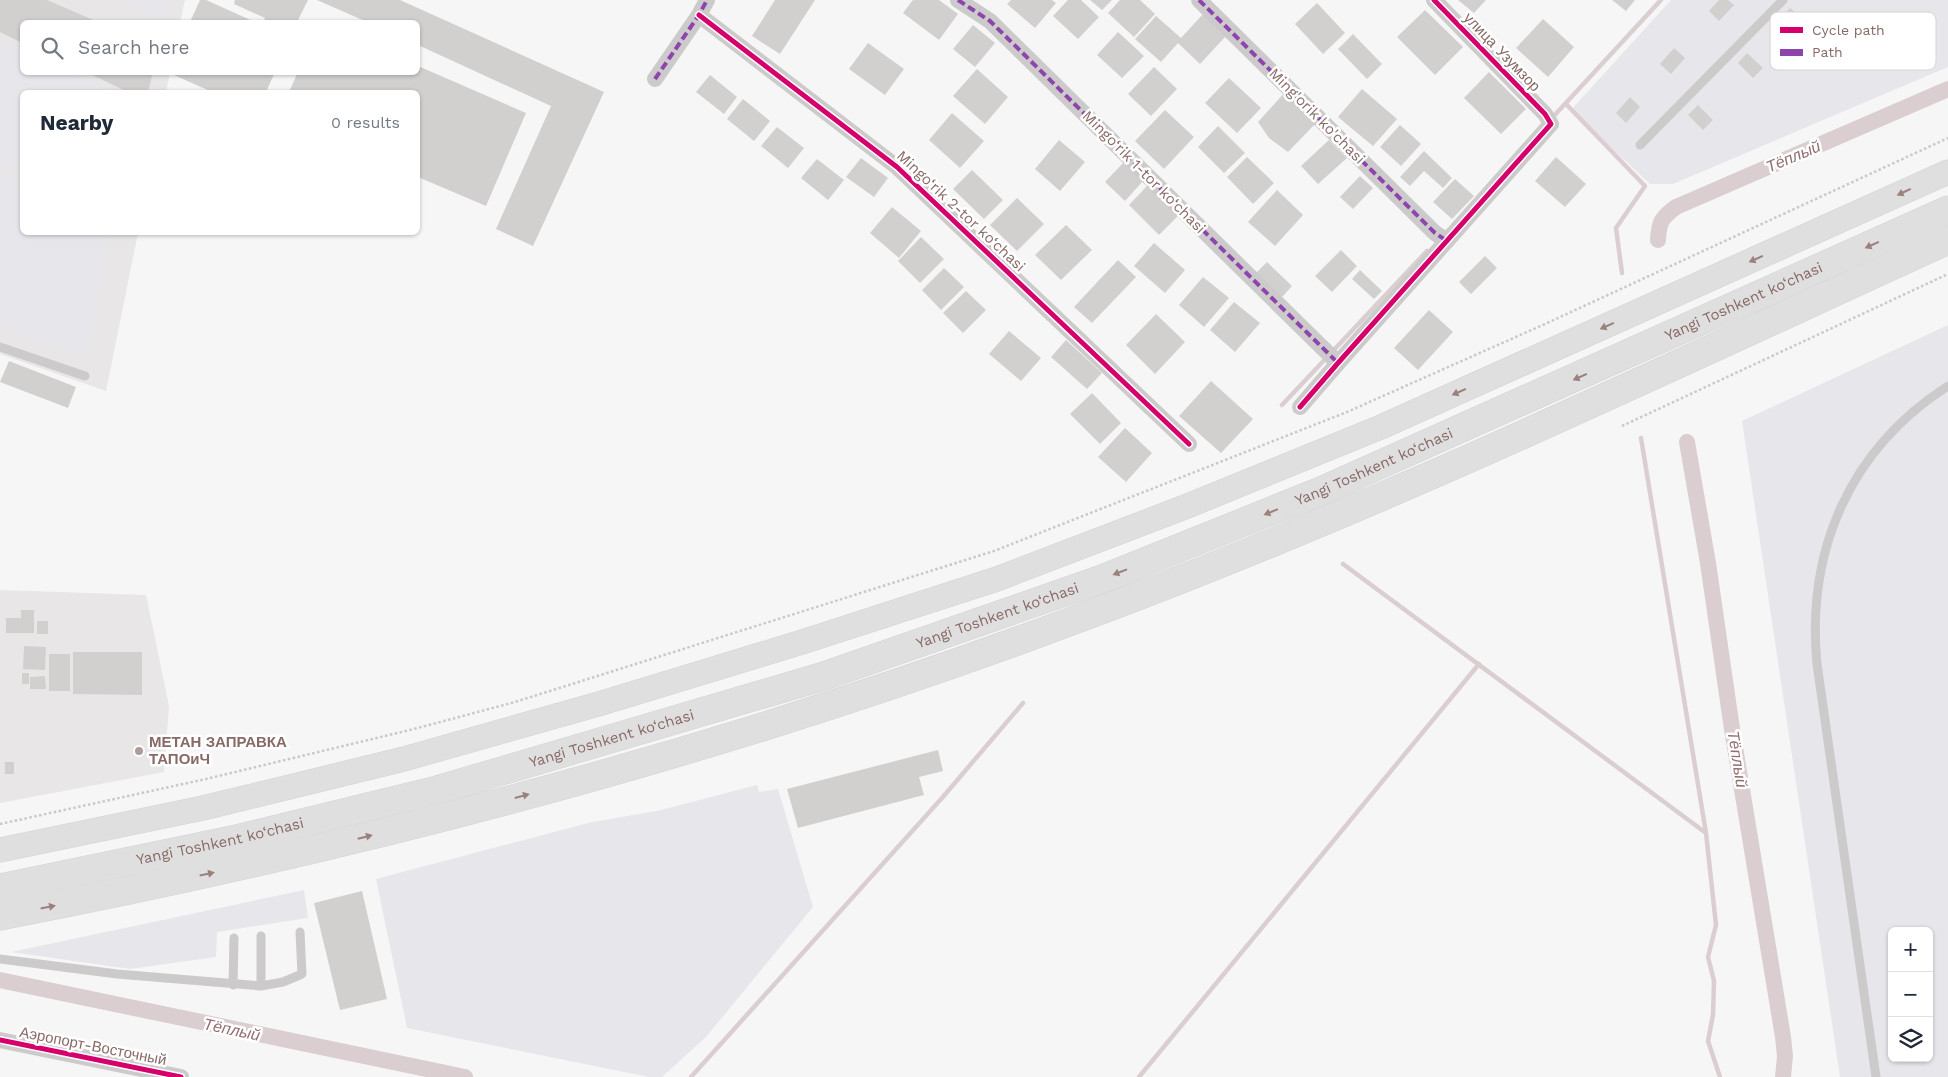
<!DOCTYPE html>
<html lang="en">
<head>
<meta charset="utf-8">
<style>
  body { margin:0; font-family:"Work Sans",sans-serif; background:#f6f6f7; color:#1f2937 }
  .controls { position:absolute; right:15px; bottom:15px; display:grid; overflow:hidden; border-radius:8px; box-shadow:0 1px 4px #0004 }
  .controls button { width:45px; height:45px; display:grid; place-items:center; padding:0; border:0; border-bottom:1px solid #e0e1e3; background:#fff; color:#1f2937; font:25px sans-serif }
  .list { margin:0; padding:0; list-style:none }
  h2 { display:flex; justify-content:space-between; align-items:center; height:65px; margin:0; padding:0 20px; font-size:21px }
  h2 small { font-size:16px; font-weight:400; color:#747a83 }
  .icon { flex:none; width:28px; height:28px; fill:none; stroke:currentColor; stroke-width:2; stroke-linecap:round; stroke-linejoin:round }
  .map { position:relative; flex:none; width:1948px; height:1077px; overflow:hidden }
  .search { position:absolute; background:#fff; box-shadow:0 1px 4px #0004; left:20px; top:20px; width:400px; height:55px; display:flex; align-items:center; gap:12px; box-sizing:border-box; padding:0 18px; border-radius:8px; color:#747a83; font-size:19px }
  .panel { position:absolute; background:#fff; box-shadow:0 1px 4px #0004; left:20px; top:90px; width:400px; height:145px; border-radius:8px }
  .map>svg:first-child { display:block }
  .built { fill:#e8e6e7 }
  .green { fill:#e7e6eb; fill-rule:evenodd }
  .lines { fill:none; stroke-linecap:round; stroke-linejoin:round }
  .stream { stroke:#daced0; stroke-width:4.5 }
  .canal { stroke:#daced0; stroke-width:16 }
  .building { fill:#d2cfcf }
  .secondary-casing { stroke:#d4d2d2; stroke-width:25 }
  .trunk-casing { stroke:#d4d3d4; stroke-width:29 }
  .path { stroke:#cac8c8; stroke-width:2.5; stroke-dasharray:2.5 2.5; stroke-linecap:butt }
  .service { stroke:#cccaca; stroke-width:9 }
  .minor { stroke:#cccaca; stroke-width:16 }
  .secondary { stroke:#e0dfdf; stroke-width:24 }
  .trunk { stroke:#e0dfdf; stroke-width:28 }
  .quiet { stroke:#8e44ad; stroke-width:4; stroke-dasharray:8 4; stroke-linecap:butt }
  .cycleway-casing { stroke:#fff; stroke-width:8 }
  .cycleway { stroke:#d6006c; stroke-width:5 }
  .oneway { fill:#9a817e }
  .poi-dot { fill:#ae9b99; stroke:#fff; stroke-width:2 }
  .labels { text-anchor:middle; stroke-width:5; stroke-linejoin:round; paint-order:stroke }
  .street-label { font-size:15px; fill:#886a66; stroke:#fff }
  .poi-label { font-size:15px; font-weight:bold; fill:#886a66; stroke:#fff; text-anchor:start }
  .water-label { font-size:16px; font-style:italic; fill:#926c6e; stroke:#fff }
  .key { fill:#fff; stroke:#dbd2d1; stroke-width:1 }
  .key-label { font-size:14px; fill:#886a66 }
</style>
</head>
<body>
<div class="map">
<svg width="1948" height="1077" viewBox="0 0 1948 1077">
  <rect width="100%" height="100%" fill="#f6f6f7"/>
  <!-- built -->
  <path class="built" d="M0,0H185L180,22H22V72L170,73L166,92H22V232L138,233L106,391L0,354Z
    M0,590L146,595L169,706L164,772L0,803Z"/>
  <!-- green -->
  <path class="green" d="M121,0H170L166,20Z
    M1671,0H1948V67L1673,184H1650L1571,110Z
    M0,41L22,51V72L72,73L117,92H22V172L0,162Z
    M0,174L22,184V232L110,233L87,360L0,323Z
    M1948,325V1077H1840L1742,421ZM1892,931H1929V1058H1892Z
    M757,785L759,792L778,789L813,907L706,1037L662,1077H649L407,1028L376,879L588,823L661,810Z
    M304,890L308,918L217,932L216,957L130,969L11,952Z"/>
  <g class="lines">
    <!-- stream -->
    <path class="stream" d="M1566,104L1645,186L1616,228L1622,273
      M1552,118L1661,0
      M1282,405L1427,251
      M1641,438L1706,833L1716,925L1708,957L1714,981L1713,1015L1708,1041L1720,1077
      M1343,564L1706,833
      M691,1077L942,798L1023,703
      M1139,1077L1479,664"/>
    <!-- canal -->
    <path class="canal" d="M1658,240C1659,222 1661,218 1676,207L1948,89
      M1687,442L1708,563L1732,729L1783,1037L1785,1056L1783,1077
      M0,980L465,1077"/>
  </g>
  <!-- building -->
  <path class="building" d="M0,0H47L98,22H22V43L0,32Z
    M200,0H206L255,22H190Z
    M235,0H308L297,22H263L265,18L234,4Z
    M317,0H400L604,92L533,246L496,229L551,106L418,45V22H367Z
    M775,0H815L780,54L752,36Z
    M913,0H939L958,14L939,40L903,13Z
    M1011,0H1052L1056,3L1035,28L1007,4Z
    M1068,0H1081L1099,17L1078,39L1053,16Z
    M1090,0H1112L1102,10Z
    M1120,0H1140L1155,14L1134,37L1108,13Z
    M1458,0H1486L1474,13Z
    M1612,0H1635L1626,11Z
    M1719,0H1728L1734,5L1719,21L1709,11Z
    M1317,3L1345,33L1323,54L1295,24Z
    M1790,8L1806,22L1796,33L1781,18Z
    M1425,10L1463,47L1435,75L1397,37Z
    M1203,14L1226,36L1200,64L1178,43L1161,62L1135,39L1156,16L1181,38Z
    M1543,19L1574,47L1548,77L1516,48Z
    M973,25L995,43L975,67L953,49Z
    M1118,32L1144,56L1122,78L1097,55Z
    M1353,34L1382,64L1367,79L1338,49Z
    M868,43L904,69L885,95L849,69Z
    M1674,48L1685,58L1671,74L1660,64Z
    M1747,53L1763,68L1753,78L1738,63Z
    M418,66L526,113L486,206L418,177V92H289L298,72H418Z
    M1154,67L1177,89L1151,116L1128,94Z
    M977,69L1008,97L985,124L953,96Z
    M86,72H153L148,92H128Z
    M175,72H275L266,92H212L174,75Z
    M1489,72L1526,109L1501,134L1464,98Z
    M710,75L737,97L724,114L696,92Z
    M1229,78L1261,108L1237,133L1205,103Z
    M1362,89L1397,119L1373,146L1338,117Z
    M1286,91L1317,122L1288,152L1269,138L1258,122Z
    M1630,97L1640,107L1626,123L1616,113Z
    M743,99L770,121L754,141L727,119Z
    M1698,105L1713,120L1703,130L1688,115Z
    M1165,110L1194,137L1164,169L1135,141Z
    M952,113L984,141L960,168L929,140Z
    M1400,125L1421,144L1401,166L1380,147Z
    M1218,126L1245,153L1224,173L1198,147Z
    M777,127L804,148L788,168L761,146Z
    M1059,140L1085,162L1060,191L1035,169Z
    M1329,140L1347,158L1318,184L1301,166Z
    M1424,151L1452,178L1443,188L1424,171L1410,186L1400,177Z
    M1247,157L1274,183L1253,204L1227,177Z
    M1556,157L1586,184L1565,207L1535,181Z
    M861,158L888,178L874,197L846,177Z
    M817,159L844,180L828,200L801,178Z
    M1123,163L1143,181L1125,201L1105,182Z
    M972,170L1003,200L984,219L953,189Z
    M1360,176L1373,188L1353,209L1340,197Z
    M1455,179L1474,196L1452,219L1433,202Z
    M1147,186L1178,216L1159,235L1129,205Z
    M1277,190L1303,215L1275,246L1248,222Z
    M1017,198L1044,224L1017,251L990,225Z
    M892,207L921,231L899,258L870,233Z
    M1066,225L1092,250L1061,280L1035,255Z
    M921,237L944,259L920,283L898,261Z
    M1154,243L1185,270L1165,293L1134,266Z
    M1341,250L1357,266L1332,292L1315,276Z
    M1485,256L1497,268L1471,294L1459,282Z
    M1118,260L1136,277L1092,323L1074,307Z
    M1267,262L1292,286L1282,297L1256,273Z
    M944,268L964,287L941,310L922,290Z
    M1360,270L1382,291L1374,299L1352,279Z
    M1203,277L1229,298L1204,327L1179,305Z
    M966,291L986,310L963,333L943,313Z
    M1234,302L1260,323L1235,352L1210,330Z
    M1429,310L1453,332L1418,370L1394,348Z
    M1156,314L1185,342L1155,374L1126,345Z
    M1009,331L1041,358L1021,381L989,354Z
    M1066,340L1102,373L1087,389L1051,357Z
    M9,361L76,387L68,408L0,382Z
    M1211,381L1253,419L1221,453L1179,416Z
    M1092,393L1121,423L1100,444L1070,414Z
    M1125,428L1152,453L1126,482L1098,457Z
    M21,610H34V633H6V618H21Z
    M37,621H48V634H37Z
    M24,646L46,647L45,670L23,669Z
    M73,652H142V695L73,694Z
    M49,654H70V691H49Z
    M22,673H29V684H22Z
    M45,676L46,689H30V677Z
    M938,750L943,771L919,777L924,795L798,828L787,789Z
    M5,762H14V774H5Z
    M362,891L387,999L340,1010L314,903Z"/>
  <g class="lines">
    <!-- secondary casing -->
    <g class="secondary-casing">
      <path id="secondary" d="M0,850L203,808L404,759L602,703L799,643L997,579L1190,505L1381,427L1948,172"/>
    </g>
    <!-- trunk casing -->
    <g class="trunk-casing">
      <g id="trunk">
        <path id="s1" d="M0,888L232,840L437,790L824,676L1102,579L1321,491L1948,210"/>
        <path d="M0,916C360,847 717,753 1061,625C1364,514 1655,374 1948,240"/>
      </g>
    </g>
    <!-- path -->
    <path class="path" d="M1622,426L1948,274
      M0,824L206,779L414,729L515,702L994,551L1347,412L1545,324L1948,138"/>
    <!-- service -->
    <path class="service" d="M1640,145L1783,0
      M0,347L85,376
      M0,959L117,974L261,986L283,982L302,974L300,932
      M233,985L234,938
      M261,986V936
      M1876,1077L1817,664C1806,550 1850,449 1948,386"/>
    <!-- minor -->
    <path class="minor" d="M958,0L990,21L1338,363
      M1199,0L1435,233L1447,241
      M699,15L897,167L1189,444
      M655,79L699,15L707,0
      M1300,407L1338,363L1551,124L1545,114L1434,0
      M0,1040L181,1077"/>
    <!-- secondary -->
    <use href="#secondary" class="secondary"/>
    <!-- trunk -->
    <use href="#trunk" class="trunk"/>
    <!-- quiet -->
    <path class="quiet" d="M958,0L990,21L1338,363
      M1199,0L1435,233L1447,241
      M655,79L699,15L707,0"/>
    <!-- cycleway casing -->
    <g class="cycleway-casing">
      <path id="cycleway" d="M699,15L897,167L1189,444
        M1300,407L1338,363L1551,124L1545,114L1434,0
        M0,1040L181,1077"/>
    </g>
    <!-- cycleway -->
    <use href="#cycleway" class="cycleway"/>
  </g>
  <!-- one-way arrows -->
  <defs><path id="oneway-solid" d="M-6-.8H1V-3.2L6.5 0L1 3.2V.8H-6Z" transform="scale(1.25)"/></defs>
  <g class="oneway">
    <use href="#oneway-solid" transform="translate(1904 192) rotate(155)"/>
    <use href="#oneway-solid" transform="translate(1872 245) rotate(156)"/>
    <use href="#oneway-solid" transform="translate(1756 259) rotate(156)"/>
    <use href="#oneway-solid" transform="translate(1607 326) rotate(156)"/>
    <use href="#oneway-solid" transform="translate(1580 377) rotate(156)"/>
    <use href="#oneway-solid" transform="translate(1459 392) rotate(156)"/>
    <use href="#oneway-solid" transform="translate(1271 512) rotate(158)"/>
    <use href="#oneway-solid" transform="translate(1120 572) rotate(159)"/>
    <use href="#oneway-solid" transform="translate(522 796) rotate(-15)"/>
    <use href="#oneway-solid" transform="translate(365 837) rotate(-14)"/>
    <use href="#oneway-solid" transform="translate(207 874) rotate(-12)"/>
    <use href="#oneway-solid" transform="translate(48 907) rotate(-11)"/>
  </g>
  <!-- markers -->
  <circle class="poi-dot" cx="139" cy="751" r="5"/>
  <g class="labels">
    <!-- street labels -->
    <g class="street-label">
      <text transform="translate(1502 52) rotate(46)" y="5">улица Узумзор</text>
      <text transform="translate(1317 116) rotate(45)" y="5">Ming'orik ko'chasi</text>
      <text transform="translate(1144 172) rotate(45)" y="5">Mingo‘rik 1-tor ko‘chasi</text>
      <text transform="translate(961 211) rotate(43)" y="5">Mingo‘rik 2-tor ko‘chasi</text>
      <text dy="5" stroke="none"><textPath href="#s1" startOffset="1845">Yangi Toshkent ko‘chasi</textPath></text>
      <text dy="5" stroke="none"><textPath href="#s1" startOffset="1440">Yangi Toshkent ko‘chasi</textPath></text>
      <text dy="5" stroke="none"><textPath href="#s1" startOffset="1035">Yangi Toshkent ko‘chasi</textPath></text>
      <text dy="5" stroke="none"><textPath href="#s1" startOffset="630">Yangi Toshkent ko‘chasi</textPath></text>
      <text dy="5" stroke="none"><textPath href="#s1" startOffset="225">Yangi Toshkent ko‘chasi</textPath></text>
      <text transform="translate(93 1046) rotate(11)" y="5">Аэропорт-Восточный</text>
    </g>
    <!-- poi labels -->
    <g class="poi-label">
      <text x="149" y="747">МЕТАН ЗАПРАВКА<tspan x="149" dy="17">ТАПОиЧ</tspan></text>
    </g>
    <!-- water labels -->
    <g class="water-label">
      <text transform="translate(1793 156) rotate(-23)" y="6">Тёплый</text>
      <text transform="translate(1738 759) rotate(81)" y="6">Тёплый</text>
      <text transform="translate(232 1029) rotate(12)" y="6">Тёплый</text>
    </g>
  </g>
  <!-- legend -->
  <rect x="1770" y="12" width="166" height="58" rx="8" class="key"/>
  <rect x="1780" y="27" width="23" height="6" fill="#d6006c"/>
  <rect x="1780" y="49" width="23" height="7" fill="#8e44ad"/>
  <g class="key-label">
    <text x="1812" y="35">Cycle path</text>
    <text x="1812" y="57">Path</text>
  </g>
</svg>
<div class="controls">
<button>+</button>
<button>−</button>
<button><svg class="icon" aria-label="layers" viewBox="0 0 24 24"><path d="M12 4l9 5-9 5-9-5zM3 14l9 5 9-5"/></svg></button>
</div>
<div class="search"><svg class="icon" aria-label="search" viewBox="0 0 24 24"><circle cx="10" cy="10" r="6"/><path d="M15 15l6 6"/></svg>Search here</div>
<section class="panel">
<h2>Nearby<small>0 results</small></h2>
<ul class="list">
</ul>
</section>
</div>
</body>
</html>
